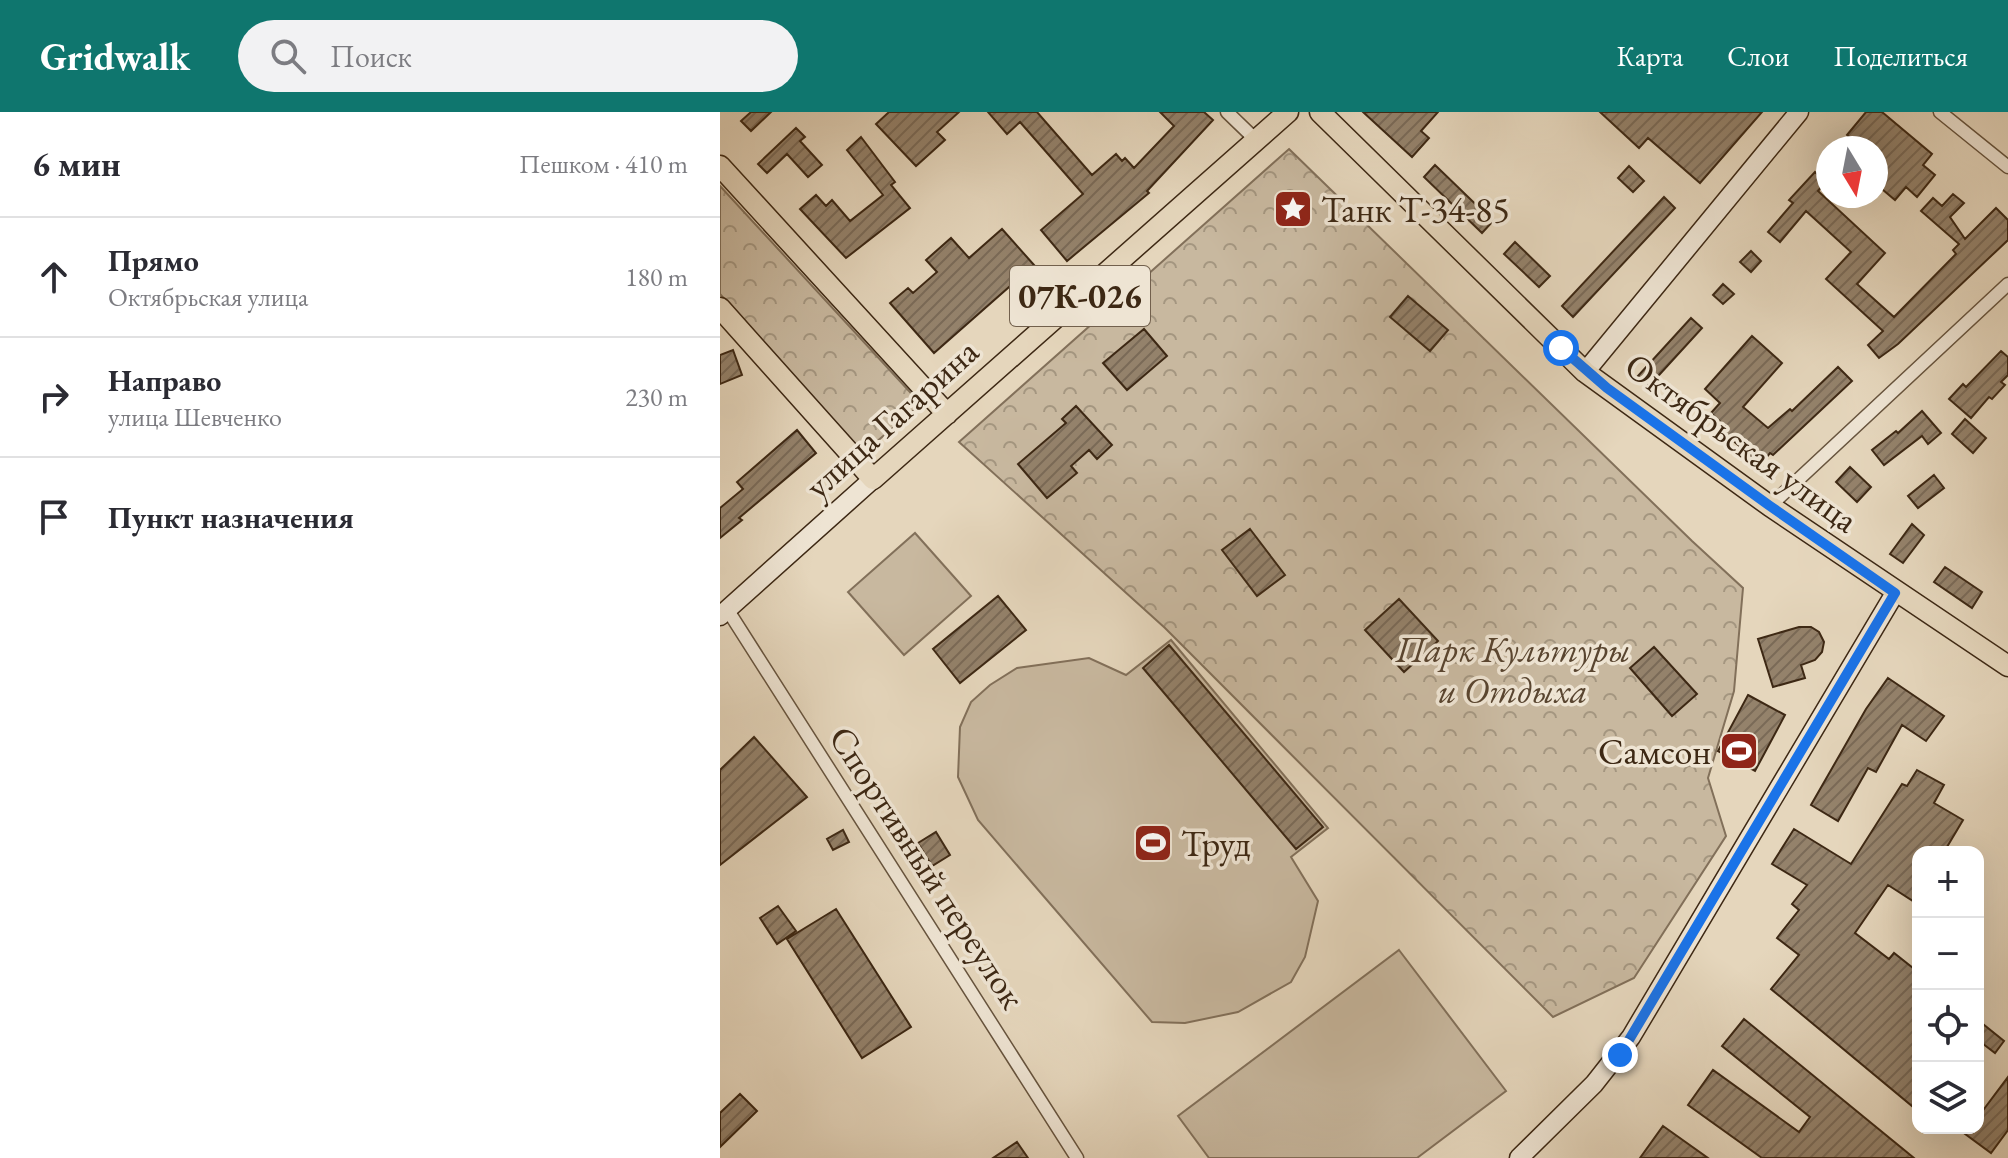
<!DOCTYPE html>
<html lang="ru">
<head>
<meta charset="utf-8">
<style>
  body { margin:0; font-family:"EB Garamond",serif; background:#f2f2f3; color:#2b2b33 }
  .controls { position:absolute; right:24px; bottom:24px; display:grid; overflow:hidden; border-radius:16px; box-shadow:0 8px 32px #0002 }
  .controls button { width:72px; height:72px; display:grid; place-items:center; padding:0; border:0; border-bottom:2px solid #e1e1e2; background:#fff; color:#2b2b33; font:40px sans-serif }
  .compass { position:absolute; left:1096px; top:24px; width:72px; height:72px; border-radius:50%; background:#fff; box-shadow:0 8px 32px #0002; rotate:170deg }
  .stop { position:absolute; width:24px; height:24px; margin:-18px; border:6px solid #1a73e8; border-radius:50%; background:#fff }
  .stop.end { background:#1a73e8; border-color:#fff; box-shadow:0 2px 8px #0008 }
  .list { margin:0; padding:0; list-style:none }
  h2 { display:flex; justify-content:space-between; align-items:center; height:104px; margin:0; padding:0 32px; font-size:34px }
  h2 small { font-size:26px; font-weight:400; color:#7c7c81 }
  .list li { display:grid; grid-template-columns:52px 1fr auto; gap:24px; align-items:center; box-sizing:border-box; height:120px; padding:0 32px; border-top:2px solid #e1e1e2 }
  .list b { display:block; font-size:30px; white-space:nowrap }
  .list p { margin:0; font-size:26px; white-space:nowrap; color:#7c7c81 }
  .list em { font-size:26px; font-style:normal; color:#7c7c81 }
  .icon { flex:none; width:44px; height:44px; fill:none; stroke:currentColor; stroke-width:2; stroke-linecap:round; stroke-linejoin:round }
  .map { position:relative; flex:none; width:1288px; height:1046px; overflow:hidden }
  header { display:flex; align-items:center; gap:48px; box-sizing:border-box; height:112px; padding:0 40px; background:#0f766e; color:#fff }
  header strong { font-size:38px }
  nav { display:flex; gap:44px; margin-inline-start:auto; font-size:28px }
  .search { width:560px; height:72px; background:#f2f2f3; display:flex; align-items:center; gap:20px; box-sizing:border-box; padding:0 28px; border-radius:44px; color:#7c7c81; font-size:30px }
  main { display:flex }
  aside { flex:1; background:#fff }
  .map>svg:first-child { display:block }
  .green { fill:#c8b89f; stroke:#82705a; stroke-width:2 }
  .forest { fill:url(#forest-crowns); stroke:#82705a; stroke-width:2 }
  .building { fill:url(#building-hatch); stroke:#3d2814; stroke-width:2 }
  .lines { fill:none; stroke-linecap:round; stroke-linejoin:round }
  .street-casing { stroke:#67543e; stroke-width:15 }
  .secondary-casing { stroke:#3d2814; stroke-width:21 }
  .primary-casing { stroke:#3d2814; stroke-width:23 }
  .street { stroke:#eee4d3; stroke-width:12 }
  .secondary { stroke:#eee4d3; stroke-width:18 }
  .primary { stroke:#e5d6bc; stroke-width:20 }
  .route { stroke:#1a73e8; stroke-width:10 }
  .labels { text-anchor:middle; stroke-width:7; stroke-linejoin:round; paint-order:stroke }
  .shield { fill:#eee4d3; stroke:#72604d; stroke-width:2 }
  .shield-label { font-size:34px; font-weight:bold; fill:#3d2814 }
  .poi-label { font-size:36px; fill:#3d2814; stroke:#eee4d3; text-anchor:start }
  .street-label { font-size:36px; fill:#3d2814; stroke:#eee4d3 }
  .park-label { font-size:36px; font-style:italic; fill:#594530; stroke:#eee4d3 }
</style>
</head>
<body>
<header>
<strong>Gridwalk</strong>
<div class="search"><svg class="icon" aria-label="search" viewBox="0 0 24 24"><circle cx="10" cy="10" r="6"/><path d="M15 15l6 6"/></svg>Поиск</div>
<nav><a>Карта</a><a>Слои</a><a>Поделиться</a></nav>
</header>
<main>
<aside>
<h2>6 мин<small>Пешком · 410 m</small></h2>
<ul class="list">
<li><svg class="icon" aria-label="ahead" viewBox="0 0 24 24"><path d="M12 20V5M6 11l6-6 6 6"/></svg><div><b>Прямо</b><p>Октябрьская улица</p></div><em>180 m</em></li>
<li><svg class="icon" aria-label="right" viewBox="0 0 24 24"><path d="M7 20v-9h11M14 6l5 5-5 5"/></svg><div><b>Направо</b><p>улица Шевченко</p></div><em>230 m</em></li>
<li><svg class="icon" aria-label="arrive" viewBox="0 0 24 24"><path d="M6 21V4h12l-3 4 3 4H6"/></svg><div><b>Пункт назначения</b></div></li>
</ul>
</aside>
<div class="map">
<svg width="1288" height="1046" viewBox="0 0 1288 1046">
  <defs>
    <pattern id="forest-crowns" width="20" height="18" patternUnits="userSpaceOnUse" patternTransform="scale(2)"><rect width="20" height="18" fill="#c8b89f"/><path d="M2 6a3 3 0 1 1 6 0M12 15a3 3 0 1 1 6 0" fill="none" stroke="#a49680"/></pattern>
    <pattern id="building-hatch" width="6" height="6" patternUnits="userSpaceOnUse" patternTransform="scale(2)"><rect width="6" height="6" fill="#94826b"/><path d="M-1 1l2-2M0 6l6-6M5 7l2-2" fill="none" stroke="#7a6a57"/></pattern>
  </defs>
  <rect width="100%" height="100%" fill="#e5d6bc"/>
  <filter id="stains"><feTurbulence type="fractalNoise" baseFrequency=".0025" numOctaves="4"/><feColorMatrix values="0 0 0 0 .2 0 0 0 0 .09 0 0 0 0 .02 0 0 0 .5 -.17"/></filter>
  <radialGradient id="worn" r=".72"><stop offset=".6" stop-color="#630" stop-opacity="0"/><stop offset="1" stop-color="#630" stop-opacity=".3"/></radialGradient>
  <!-- green -->
  <path class="green" d="M195,421L251,484L184,543L128,480Z
    M451,528L608,716L571,745L598,789L585,845L571,870L518,900L465,911L432,910L258,708L238,665L240,615L251,590L270,573L297,556L369,546L406,563Z
    M679,838L786,979L697,1046H489L458,1004Z"/>
  <!-- forest -->
  <path class="forest" d="M569,37L972,429L1023,476L1014,579L988,666L1006,724L914,866L833,905L445,516L239,330Z
    M0,74L201,292L142,342L0,182Z"/>
  <!-- building -->
  <path class="building" d="M31,0H51L31,19L21,9Z
    M169,0H239L217,20L225,28L196,54L156,12Z
    M268,0H317L372,63L396,42L402,49L405,46L414,56L454,14L440,0H484L493,8L427,79L429,81L347,149L321,118L363,82L300,10L287,22Z
    M643,0H718L701,19L709,26L692,45Z
    M880,0H1042L980,71L928,26L919,36Z
    M1146,0H1162L1212,42L1203,53L1215,63L1197,85L1186,75L1175,88L1156,72V36H1142L1127,23Z
    M76,16L85,25L80,29L102,53L88,65L67,42L47,61L38,52Z
    M141,25L175,70L171,73L190,96L126,146L80,97L96,83L106,94L112,88L130,109L163,83L127,38Z
    M715,53L773,109L762,121L704,65Z
    M909,54L924,69L913,80L898,66Z
    M1095,60L1106,70L1098,79L1165,141L1137,172L1174,205L1236,142L1233,138L1239,132L1201,99L1213,86L1222,94L1233,82L1244,91L1230,105L1245,127L1276,96L1288,108V128L1178,232L1159,246L1148,233L1163,219L1106,167L1131,140L1086,99L1060,130L1048,120L1073,91L1069,88Z
    M944,85L955,96L853,205L842,194Z
    M282,117L314,153L214,241L170,191L188,176L193,181L217,160L206,148L231,126L249,146Z
    M795,130L830,164L819,175L784,142Z
    M1031,139L1041,149L1031,160L1020,150Z
    M1003,172L1014,182L1003,192L993,183Z
    M688,184L728,218L710,239L670,205Z
    M971,206L982,216L929,274L918,264Z
    M424,217L447,244L407,278L383,251Z
    M1032,224L1062,251L1023,295L1048,316L1070,297L1072,299L1118,255L1132,269L1053,343L1050,341L1041,352L1005,322L1008,317L991,301L1000,291L985,277Z
    M13,238L22,263L0,272V243Z
    M1281,239L1288,245V263L1281,270L1285,273L1272,287L1269,285L1251,306L1229,287L1243,272L1246,275Z
    M356,294L392,333L377,347L369,338L351,354L357,361L327,386L298,352L346,311L342,307Z
    M1202,299L1221,321L1208,332L1202,324L1164,353L1152,338L1176,319L1178,321Z
    M1245,307L1266,326L1253,341L1232,322Z
    M77,318L96,341L19,406L22,408L0,426V396L23,377L17,370Z
    M1130,355L1151,375L1137,390L1116,370Z
    M1214,363L1224,376L1198,396L1188,384Z
    M1192,412L1204,423L1183,451L1170,442Z
    M530,417L565,463L537,484L502,438Z
    M1225,455L1262,480L1252,496L1214,470Z
    M278,484L306,518L240,571L213,537Z
    M679,487L718,529L684,560L645,518Z
    M1079,515H1091L1099,520L1104,530L1102,540L1095,548L1081,553L1085,566L1053,575L1038,527Z
    M449,533L603,715L576,737L423,556Z
    M934,535L977,582L952,604L910,556Z
    M1168,566L1224,604L1206,629L1182,613L1156,660L1148,656L1118,709L1091,693L1146,597Z
    M1028,583L1065,603L1035,659L998,639Z
    M34,625L87,685L0,753V658Z
    M1197,658L1224,673L1214,691L1243,708L1224,740H1198V781L1193,789L1168,773L1135,821L1169,847L1174,841L1198,860V999L1051,877L1079,843L1057,826L1079,798L1072,792L1087,773L1052,752L1074,717L1131,752L1182,672L1187,674Z
    M123,718L129,730L113,738L107,727Z
    M216,720L230,743L212,754L198,731Z
    M58,794L76,819L57,832L40,806Z
    M116,797L191,915L142,946L67,827Z
    M1024,907L1194,1046H1042L968,993L993,958L1079,1020L1090,1005L1002,934Z
    M1258,908L1284,929L1275,941L1258,928Z
    M1288,965V1018L1271,1041L1237,1016H1258V1005Z
    M20,982L37,999L0,1035V1001Z
    M943,1014L988,1046H920Z
    M297,1030L308,1046H273Z"/>
  <g class="lines">
    <!-- street casing -->
    <g class="street-casing">
      <path id="street" d="M507,0L536,28
        M1220,0L1288,55
        M1050,394L1288,172
        M7,497L357,1046"/>
    </g>
    <!-- secondary casing -->
    <g class="secondary-casing">
      <path id="secondary" d="M865,260L1079,0
        M0,504L153,367
        M799,1046L874,972L911,925L1175,481"/>
    </g>
    <!-- primary casing -->
    <g class="primary-casing">
      <path id="primary" d="M600,0L865,260L1050,394L1288,554
        M0,54L227,302
        M0,196L153,367L568,0"/>
    </g>
    <!-- street -->
    <use href="#street" class="street"/>
    <!-- secondary -->
    <use href="#secondary" class="secondary"/>
    <!-- primary -->
    <use href="#primary" class="primary"/>
  </g>
  <g class="lines">
    <!-- route -->
    <path class="route" d="M841,236L887,276L1050,394L1175,481L900,943"/>
  </g>
  <!-- icons -->
  <defs>
    <g id="sight-square" transform="scale(2)"><rect x="-9" y="-9" width="18" height="18" rx="4" fill="#8f2418" stroke="#eee4d3"/><path d="M0-6L1.8-2.2L6-1.7L2.9 1.2L3.7 5.4L0 3.3L-3.7 5.4L-2.9 1.2L-6-1.7L-1.8-2.2Z" fill="#fff"/></g>
    <g id="stadium-square" transform="scale(2)"><rect x="-9" y="-9" width="18" height="18" rx="4" fill="#8f2418" stroke="#eee4d3"/><path d="M0-5a6.5 5 0 1 0 0 10a6.5 5 0 1 0 0-10ZM-3.5-1.8h7v3.6h-7Z" fill="#fff"/></g>
  </defs>
  <g fill-rule="evenodd">
    <use href="#sight-square" x="573" y="97"/>
    <use href="#stadium-square" x="1019" y="639"/>
    <use href="#stadium-square" x="433" y="731"/>
  </g>
  <g class="labels">
    <!-- shield labels -->
    <rect class="shield" x="290" y="154" width="140" height="60" rx="6"/>
    <g class="shield-label">
      <text x="360" y="196">07К-026</text>
    </g>
    <!-- poi labels -->
    <g class="poi-label">
      <text x="601" y="110">Танк Т-34-85</text>
      <text x="991" y="652" text-anchor="end">Самсон</text>
      <text x="461" y="744">Труд</text>
    </g>
    <!-- street labels -->
    <g class="street-label">
      <text transform="translate(171 306) rotate(-42)" y="13">улица Гагарина</text>
      <text transform="translate(1022 330) rotate(36)" y="13">Октябрьская улица</text>
      <text transform="translate(208 755) rotate(57)" y="13">Спортивный переулок</text>
    </g>
    <!-- park labels -->
    <g class="park-label">
      <text x="793" y="550">Парк Культуры<tspan x="793" dy="41">и Отдыха</tspan></text>
    </g>
  </g>
  <rect width="100%" height="100%" filter="url(#stains)"/>
  <rect width="100%" height="100%" fill="url(#worn)"/>
</svg>
<div class="controls">
<button>+</button>
<button>−</button>
<button><svg class="icon" aria-label="locate" viewBox="0 0 24 24"><circle cx="12" cy="12" r="6"/><path d="M12 2v4M12 18v4M2 12h4M18 12h4"/></svg></button>
<button><svg class="icon" aria-label="layers" viewBox="0 0 24 24"><path d="M12 4l9 5-9 5-9-5zM3 14l9 5 9-5"/></svg></button>
</div>
<svg class="compass" viewBox="-18 -18 36 36"><path d="M0-13l5 13h-10z" fill="#e53935"/><path d="M0 13l5-13h-10z" fill="#7c7c81"/></svg>
<div class="stop" style="left:841px;top:236px"></div>
<div class="stop end" style="left:900px;top:943px"></div>
</div>
</main>
</body>
</html>
